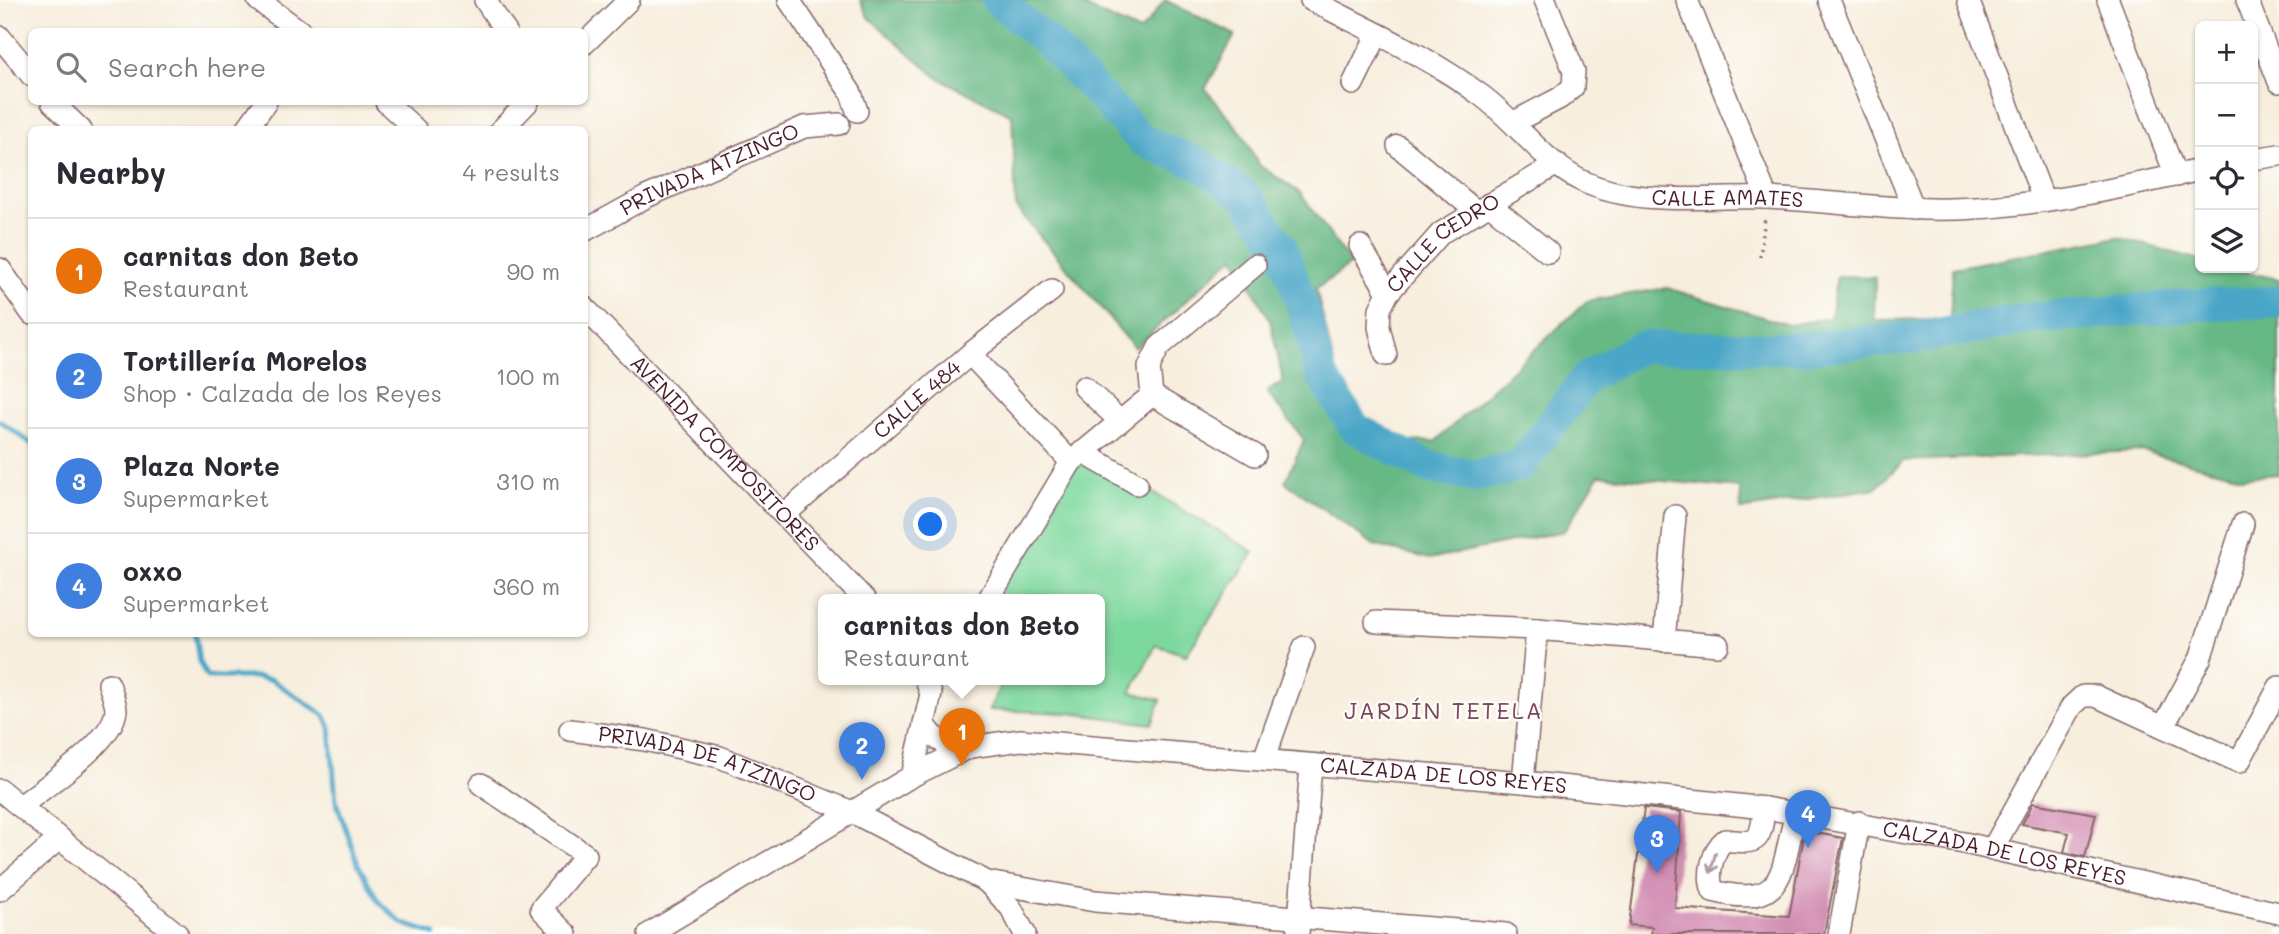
<!DOCTYPE html>
<html lang="en">
<head>
<meta charset="utf-8">
<style>
  body { margin:0; font-family:Mali,sans-serif; background:#f7f7f7; color:#2b2b33 }
  .controls { position:absolute; right:21px; top:21px; display:grid; overflow:hidden; border-radius:10px; box-shadow:0 2px 5px #0004 }
  .controls button { width:63px; height:63px; display:grid; place-items:center; padding:0; border:0; border-bottom:2px solid #e1e1e2; background:#fff; color:#2b2b33; font:35px sans-serif }
  .you { position:absolute; left:931px; top:525px; width:24px; height:24px; margin:-18px; border:5px solid #fff; border-radius:50%; background:#1a73e8; box-shadow:0 0 0 10px #1a73e833 }
  .badge { display:grid; place-items:center; width:46px; height:46px; border-radius:50%; background:#b45309; color:#fff; font-size:23px; font-weight:700 }
  .pin { position:absolute; translate:-50% -58px; filter:drop-shadow(0 2px 4px #0008) }
  .pin::after { content:''; position:absolute; top:37px; width:24px; height:21px; background:inherit; clip-path:polygon(0 0,100% 0,50% 100%) }
  .popup { position:absolute; left:818px; top:594px; width:287px; height:91px; box-sizing:border-box; display:grid; place-content:center; border-radius:10px; background:#fff; filter:drop-shadow(0 2px 5px #0005); font-size:23px; white-space:nowrap; color:#7c7c81 }
  .popup b { font-size:26px; color:#2b2b33 }
  .popup::after { content:''; position:absolute; left:50%; top:100%; margin-left:-14px; border:14px solid transparent; border-top-color:#fff }
  .list { margin:0; padding:0; list-style:none }
  h2 { display:flex; justify-content:space-between; align-items:center; height:91px; margin:0; padding:0 28px; font-size:30px }
  h2 small { font-size:23px; font-weight:400; color:#7c7c81 }
  .list li { display:grid; grid-template-columns:46px 1fr auto; gap:21px; align-items:center; box-sizing:border-box; height:105px; padding:0 28px; border-top:2px solid #e1e1e2 }
  .list b { display:block; font-size:26px; white-space:nowrap }
  .list p { margin:0; font-size:23px; white-space:nowrap; color:#7c7c81 }
  .list em { font-size:23px; font-style:normal; color:#7c7c81 }
  .icon { flex:none; width:38px; height:38px; fill:none; stroke:currentColor; stroke-width:2; stroke-linecap:round; stroke-linejoin:round }
  .map { position:relative; flex:none; width:2279px; height:934px; overflow:hidden }
  .search { position:absolute; background:#fff; box-shadow:0 2px 5px #0004; left:28px; top:28px; width:560px; height:77px; display:flex; align-items:center; gap:18px; box-sizing:border-box; padding:0 24px; border-radius:10px; color:#7c7c81; font-size:26px }
  .panel { position:absolute; background:#fff; box-shadow:0 2px 5px #0004; left:28px; top:126px; width:560px; height:511px; border-radius:10px }
  .map>svg:first-child { display:block }
  .green { fill:#7dd89e; stroke:#647c64; stroke-width:2 }
  .forest { fill:#66b885; stroke:#586c58; stroke-width:2 }
  .lines { fill:none; stroke-linecap:round; stroke-linejoin:round }
  .stream { stroke:#48a6c7; stroke-width:5 }
  .river { stroke:#48a6c7; stroke-width:32 }
  .building { fill:#d38eb4 }
  .minor-casing { stroke:#876769; stroke-width:24 }
  .path { stroke:#876769; stroke-width:3.5; stroke-dasharray:2 5; stroke-linecap:butt }
  .minor { stroke:#fff; stroke-width:21 }
  .oneway { stroke:#ae9aa0 }
  .labels { text-anchor:middle; stroke-width:5; stroke-linejoin:round; paint-order:stroke }
  .street-label { font-size:21px; fill:#4a1f2b; stroke:#fdfcf7 }
  .neighbourhood-label { font-size:23px; letter-spacing:2px; fill:#7a465b; stroke:#fdfcf7 }
</style>
</head>
<body>
<div class="map">
<svg width="2279" height="934" viewBox="0 0 2279 934">
  <rect width="100%" height="100%" fill="#fdfcf7"/>
  <filter id="ink" filterUnits="userSpaceOnUse"><feTurbulence type="fractalNoise" baseFrequency=".0143" numOctaves="2"/><feDisplacementMap in="SourceGraphic" scale="14" xChannelSelector="R" yChannelSelector="G"/><feConvolveMatrix kernelMatrix="1 2 1 2 8 2 1 2 1" color-interpolation-filters="sRGB"/></filter>
  <filter id="wash" filterUnits="userSpaceOnUse"><feTurbulence type="fractalNoise" baseFrequency=".00686" numOctaves="4" result="noise"/><feDisplacementMap in="SourceGraphic" scale="28" xChannelSelector="R" yChannelSelector="G"/><feGaussianBlur stdDeviation="1.57" result="paint"/><feColorMatrix in="noise" values="0 0 0 0 0 0 0 0 0 0 0 0 0 0 0 0 0 1.4 0 .05"/><feComposite in="paint" operator="in"/></filter>
  <g filter="url(#wash)">
    <rect width="100%" height="100%" fill="#f7eedd"/>
    <!-- green -->
    <path class="green" d="M1072,445L1254,552L1186,655L1156,645L1131,692L1161,700L1152,724L1070,713L989,710L1003,680H1100V600H979L1071,462Z"/>
    <!-- forest -->
    <path class="forest" d="M860,0H1082L1081,5L1140,32L1165,0L1235,35L1205,89L1242,133L1259,165L1300,193L1351,264L1316,289L1341,392L1362,416L1405,442L1436,441L1587,301L1667,288L1789,325L1830,318L1837,276L1875,277L1874,320L1950,319L1953,268L2117,237L2200,260V268H2227L2279,279V474L2245,477L2141,451L1903,461L1876,488L1741,510L1740,488L1599,475L1564,531L1430,559L1374,545L1285,482L1304,440L1267,392L1283,381L1270,320L1234,256L1135,348L1016,208L1012,115L938,78L868,17Z"/>
    <g class="lines">
      <!-- stream -->
      <path class="stream" d="M0,421L32,444
        M195,634L199,662L207,677H255L272,680L324,715L330,727L336,801L358,864L378,901L402,923L435,934"/>
      <!-- river -->
      <path class="river" d="M997,0L1049,43L1142,140L1199,164L1246,197L1282,248L1306,316L1321,374L1355,428L1428,467L1474,476L1520,466L1587,377L1640,347L1803,348L1917,337L2029,319L2191,305L2279,302"/>
    </g>
    <g id="blocks">
      <!-- building -->
      <path class="building" d="M2033,803L2096,814L2085,857L2064,852L2069,833L2022,824Z
        M1644,808L1681,812L1675,908L1789,916L1805,831L1843,838L1824,934H1651L1652,927L1629,925Z"/>
    </g>
  </g>
  <g filter="url(#ink)">
    <use href="#blocks" fill-opacity="0" stroke="#876769" stroke-width="2"/>
    <g class="lines">
      <!-- minor casing -->
      <g class="minor-casing">
        <g id="minor">
          <path d="M258,0L301,32"/>
          <path d="M485,0L506,32"/>
          <path d="M789,0L851,93L857,111"/>
          <path id="s1" d="M1311,0C1369,30 1430,57 1482,96C1516,121 1544,163 1582,181C1637,207 1706,196 1765,198C1835,201 1906,213 1976,208C2052,203 2126,187 2200,170"/>
          <path d="M1687,0L1767,198"/>
          <path d="M1829,0L1914,209"/>
          <path d="M1968,0L2044,201"/>
          <path d="M2108,0L2176,176"/>
          <path d="M2247,0L2279,82"/>
          <path d="M0,37L32,76"/>
          <path d="M584,44L629,0"/>
          <path d="M1353,84L1377,35"/>
          <path d="M52,102L81,130"/>
          <path d="M386,102L416,130"/>
          <path d="M1514,122L1560,98L1573,87L1574,71L1545,0"/>
          <path d="M246,130L266,102"/>
          <path d="M501,130L528,102"/>
          <path d="M1398,146L1477,212"/>
          <path d="M2253,159L2279,155"/>
          <path d="M1489,204L1548,252"/>
          <path id="s2" d="M584,231L646,197L804,127L839,124"/>
          <path d="M1360,246L1388,293"/>
          <path d="M0,269L32,314"/>
          <path id="s3" d="M584,307L865,600"/>
          <path d="M970,354L1071,462"/>
          <path id="s4" d="M1386,355L1379,327L1380,309L1388,293L1441,233L1557,164"/>
          <path d="M1084,387L1120,421"/>
          <path d="M1152,395L1149,367L1159,347L1255,265"/>
          <path d="M1152,395L1255,455"/>
          <path d="M1082,452L1137,484"/>
          <path id="s5" d="M785,514L970,354L1052,290"/>
          <path d="M988,600L1071,462L1152,395"/>
          <path d="M1376,622L1537,629L1718,645"/>
          <path d="M1664,641L1675,516"/>
          <path d="M924,723C936,744 948,745 970,747"/>
          <path d="M2163,727L2200,659L2243,524"/>
          <path id="s6" d="M570,730L645,740L720,757L852,812L987,882L1011,908L1025,934"/>
          <path d="M1264,759L1304,647"/>
          <path d="M912,776L931,694L926,680"/>
          <path d="M1523,782L1537,629"/>
          <path d="M481,784L586,855L541,909L566,934"/>
          <path d="M0,790L177,934"/>
          <path d="M21,806C45,786 114,742 116,710C116,703 111,691 109,684"/>
          <path d="M1765,808C1759,843 1760,844 1725,840C1712,850 1707,876 1713,891C1788,910 1780,871 1796,813"/>
          <path d="M1992,850L2072,706L2083,696H2096L2239,762L2279,687"/>
          <path d="M987,882L1095,901L1506,934"/>
          <path d="M0,890L60,838"/>
          <path id="s7" d="M649,934L912,776L970,747L1021,740L1523,782L1765,808L1964,843L2279,913"/>
          <path d="M1298,934L1311,765"/>
          <path d="M1839,934L1859,822"/>
        </g>
      </g>
      <!-- path -->
      <path class="path" d="M1760,257L1765,218"/>
      <!-- minor -->
      <use href="#minor" class="minor"/>
    </g>
    <!-- one-way arrows -->
    <defs><path id="oneway-shaft" d="M-6 0H5M1.5-3L5.5 0L1.5 3" fill="none" stroke-width="1.6" stroke-linecap="round" stroke-linejoin="round" transform="scale(1.75)"/></defs>
    <use class="oneway" href="#oneway-shaft" transform="translate(1713 863) rotate(104)"/>
  </g>
  <g class="labels">
    <!-- street labels -->
    <g class="street-label">
      <text dy="7" stroke="none"><textPath href="#s2" startOffset="140">PRIVADA ATZINGO</textPath></text>
      <text dy="7" stroke="none"><textPath href="#s1" startOffset="476">CALLE AMATES</textPath></text>
      <text dy="7" stroke="none"><textPath href="#s4" startOffset="140">CALLE CEDRO</textPath></text>
      <text dy="7" stroke="none"><textPath href="#s5" startOffset="175">CALLE 484</textPath></text>
      <text dy="7" stroke="none"><textPath href="#s3" startOffset="203">AVENIDA COMPOSITORES</textPath></text>
      <text dy="7" stroke="none"><textPath href="#s6" startOffset="142">PRIVADA DE ATZINGO</textPath></text>
      <text dy="7" stroke="none"><textPath href="#s7" startOffset="847">CALZADA DE LOS REYES</textPath></text>
      <text dy="7" stroke="none"><textPath href="#s7" startOffset="1414">CALZADA DE LOS REYES</textPath></text>
    </g>
    <!-- neighbourhood labels -->
    <g class="neighbourhood-label">
      <text x="1444" y="719">JARDÍN TETELA</text>
    </g>
  </g>
</svg>
<div class="controls">
<button>+</button>
<button>−</button>
<button><svg class="icon" aria-label="locate" viewBox="0 0 24 24"><circle cx="12" cy="12" r="6"/><path d="M12 2v4M12 18v4M2 12h4M18 12h4"/></svg></button>
<button><svg class="icon" aria-label="layers" viewBox="0 0 24 24"><path d="M12 4l9 5-9 5-9-5zM3 14l9 5 9-5"/></svg></button>
</div>
<div class="you"></div>
<div class="pin badge" style="left:962px;top:766px;background:#e8710a">1</div>
<div class="popup"><b>carnitas don Beto</b>Restaurant</div>
<div class="pin badge" style="left:862px;top:780px;background:#3f7fe0">2</div>
<div class="pin badge" style="left:1657px;top:873px;background:#3f7fe0">3</div>
<div class="pin badge" style="left:1808px;top:848px;background:#3f7fe0">4</div>
<div class="search"><svg class="icon" aria-label="search" viewBox="0 0 24 24"><circle cx="10" cy="10" r="6"/><path d="M15 15l6 6"/></svg>Search here</div>
<section class="panel">
<h2>Nearby<small>4 results</small></h2>
<ul class="list">
<li><span class="badge" style="background:#e8710a">1</span><div><b>carnitas don Beto</b><p>Restaurant</p></div><em>90 m</em></li>
<li><span class="badge" style="background:#3f7fe0">2</span><div><b>Tortillería Morelos</b><p>Shop · Calzada de los Reyes</p></div><em>100 m</em></li>
<li><span class="badge" style="background:#3f7fe0">3</span><div><b>Plaza Norte</b><p>Supermarket</p></div><em>310 m</em></li>
<li><span class="badge" style="background:#3f7fe0">4</span><div><b>oxxo</b><p>Supermarket</p></div><em>360 m</em></li>
</ul>
</section>
</div>
</body>
</html>
